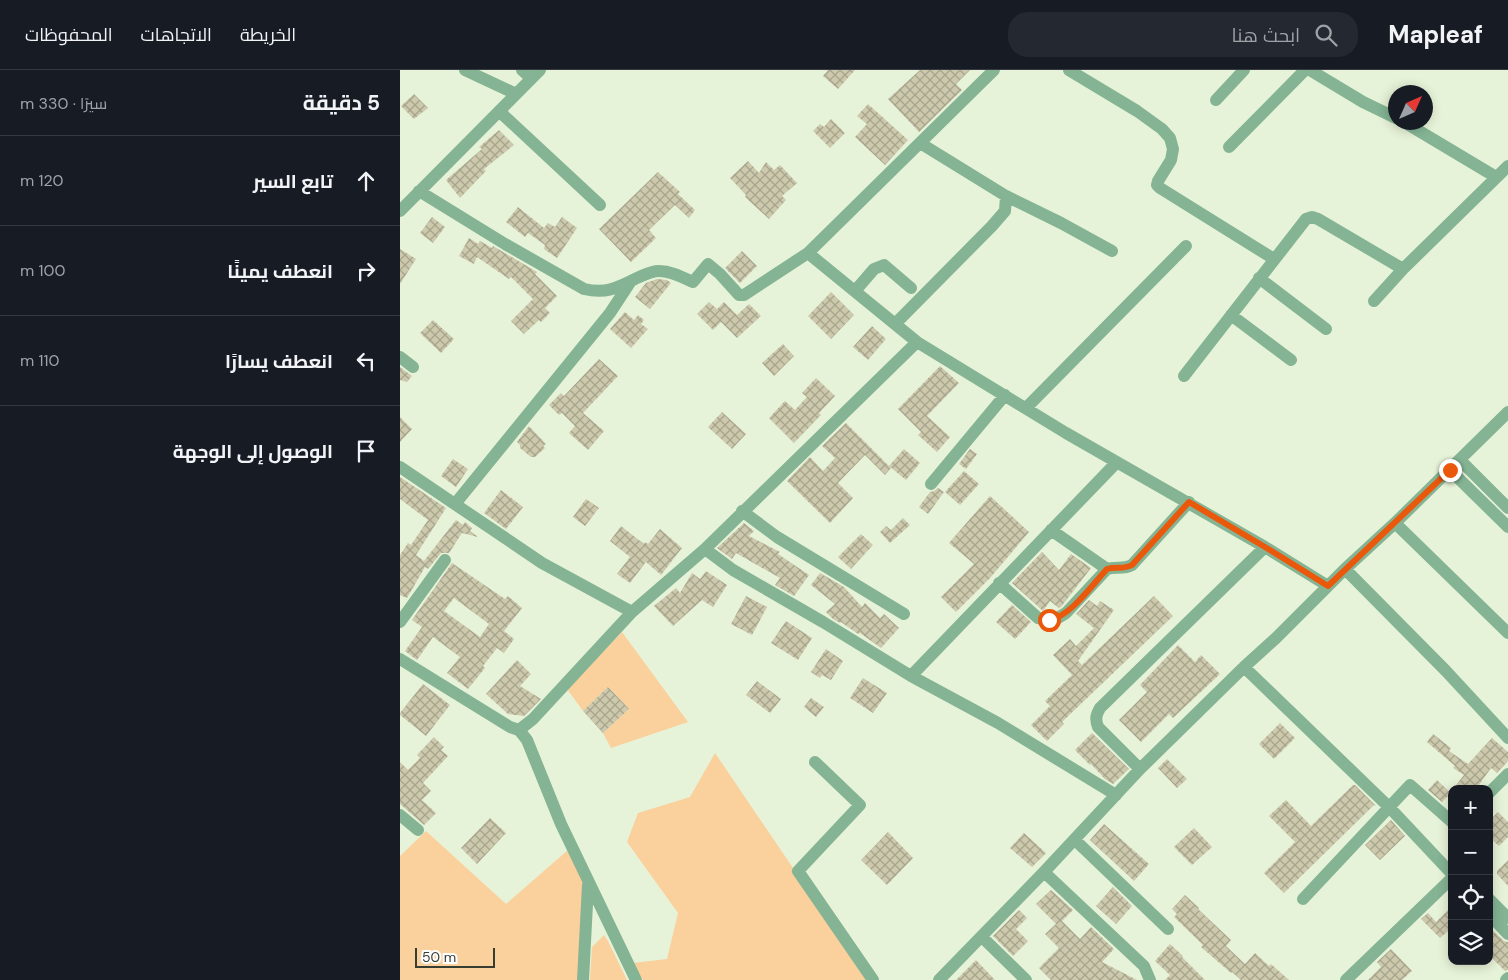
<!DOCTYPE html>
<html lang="ar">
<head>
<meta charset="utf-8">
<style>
  body { margin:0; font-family:"DM Sans",Cairo,sans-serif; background:#242831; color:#f1f3f6; direction:rtl }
  .controls { position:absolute; right:15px; bottom:15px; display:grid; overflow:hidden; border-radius:10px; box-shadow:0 2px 12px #0003 }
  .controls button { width:45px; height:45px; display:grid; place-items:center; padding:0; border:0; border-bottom:1px solid #363941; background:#171b24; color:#f1f3f6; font:25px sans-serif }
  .compass { position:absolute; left:988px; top:15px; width:45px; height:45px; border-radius:50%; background:#171b24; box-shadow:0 2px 12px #0003; rotate:45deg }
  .scale { position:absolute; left:15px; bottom:12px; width:80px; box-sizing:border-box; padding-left:5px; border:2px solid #383d32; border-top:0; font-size:14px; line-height:18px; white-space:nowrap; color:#383d32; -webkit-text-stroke:4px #fff; paint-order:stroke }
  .stop { position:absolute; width:15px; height:15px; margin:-11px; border:4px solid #ea580c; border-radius:50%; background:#fff }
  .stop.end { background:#ea580c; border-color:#fff; box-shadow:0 1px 5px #0008 }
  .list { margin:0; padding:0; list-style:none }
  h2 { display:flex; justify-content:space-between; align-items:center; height:65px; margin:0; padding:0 20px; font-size:21px }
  h2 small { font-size:16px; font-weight:400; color:#9ea1a6 }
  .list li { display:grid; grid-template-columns:32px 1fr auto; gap:15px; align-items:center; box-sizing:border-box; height:90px; padding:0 20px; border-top:1px solid #363941 }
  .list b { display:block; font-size:19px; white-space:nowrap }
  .list em { font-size:16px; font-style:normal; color:#9ea1a6 }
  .icon { flex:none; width:28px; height:28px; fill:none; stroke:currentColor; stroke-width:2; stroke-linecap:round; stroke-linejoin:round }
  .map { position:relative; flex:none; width:1108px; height:910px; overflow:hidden; direction:ltr }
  header { display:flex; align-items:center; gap:30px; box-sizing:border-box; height:70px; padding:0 25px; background:#171b24; border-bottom:1px solid #363941 }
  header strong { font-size:24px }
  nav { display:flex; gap:28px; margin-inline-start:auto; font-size:18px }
  .search { width:350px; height:45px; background:#242831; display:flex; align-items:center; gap:12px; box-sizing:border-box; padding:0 18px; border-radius:20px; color:#9ea1a6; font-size:19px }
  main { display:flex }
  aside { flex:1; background:#171b24 }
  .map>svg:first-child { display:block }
  .grass { fill:#fad09d }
  .building { fill:url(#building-cross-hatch); fill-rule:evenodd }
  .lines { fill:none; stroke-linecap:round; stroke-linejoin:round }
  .minor { stroke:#84b494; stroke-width:12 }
  .route { stroke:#ea580c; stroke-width:6 }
</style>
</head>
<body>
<header>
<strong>Mapleaf</strong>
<div class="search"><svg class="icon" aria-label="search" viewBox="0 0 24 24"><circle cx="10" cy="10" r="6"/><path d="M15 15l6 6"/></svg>ابحث هنا</div>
<nav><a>الخريطة</a><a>الاتجاهات</a><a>المحفوظات</a></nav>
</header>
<main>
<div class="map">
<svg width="1108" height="910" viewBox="0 0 1108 910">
  <defs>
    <pattern id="building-cross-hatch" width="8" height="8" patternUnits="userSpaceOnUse" patternTransform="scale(1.25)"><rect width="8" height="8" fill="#cdc9ad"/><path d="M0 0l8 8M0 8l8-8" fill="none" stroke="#a7a48d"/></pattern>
  </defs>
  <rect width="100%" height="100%" fill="#e7f3d8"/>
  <!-- grass -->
  <path class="grass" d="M222,562L288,652L211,678L203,663L229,639L208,617L183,641L167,619Z
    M315,683L469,910H243L233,893L267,889L278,843L227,772L238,743L290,727Z
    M26,761L106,834L168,780L186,816L178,910H0V786Z
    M204,865L208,871L227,910H190L192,877Z"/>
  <!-- building -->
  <path class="building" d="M428,0H455L438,19L423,6Z
    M520,0H570L556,14L562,20L519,62L488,29Z
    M14,24L28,38L14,49L1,36Z
    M468,34L508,70L485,95L455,67L467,54L457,46Z
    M431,49L445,63L430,78L413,61L420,54L424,57Z
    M99,60L114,75L84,99L86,101L60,128L46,110L82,79L79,77Z
    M348,91L359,103L366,92L374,100L380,95L397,113L382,126L386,130L369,149L345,127L346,125L330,108Z
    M258,102L280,122L278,124L295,140L289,148L275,135L249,160L256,168L231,192L199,159Z
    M118,137L144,158L148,153L155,157L162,147L177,158L157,188L144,179L145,175L128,163L125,167L106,152Z
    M32,147L45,157L33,173L20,163Z
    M69,168L78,174L80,171L92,178L93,176L137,202L135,204L157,226L145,238L150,243L141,252L139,250L124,264L111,251L133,229L111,207L109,209L77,187L74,194L59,186Z
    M0,179L16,189L0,214Z
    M342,181L357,196L340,213L325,198Z
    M257,209L267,210L271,213L250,239L235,227L246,213Z
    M431,222L454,245L431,269L408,246Z
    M309,232L317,239L324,232L337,245L349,234L361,246L337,268L321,252L313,260L297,244Z
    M225,242L234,250L238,245L244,250L241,254L248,259L231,278L210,259Z
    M33,250L54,269L41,283L20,263Z
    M472,256L486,269L468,290L453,277Z
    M383,274L394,286L374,306L362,293Z
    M199,289L218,306L183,343L204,361L188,380L169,363L175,356L162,343L159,345L149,335L161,323L164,326Z
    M540,296L559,313L527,346L550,367L537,382L518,365L521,362L498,339Z
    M0,297L12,306L7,312L0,310Z
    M416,308L435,326L419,343L421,345L394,373L369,348L385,331L395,340L407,327L402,323Z
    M322,342L346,364L332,379L308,357Z
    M0,347L12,359L0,372Z
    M446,353L491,398L485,405L465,385L438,413L453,428L430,453L387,411L410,387L423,401L435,388L422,376Z
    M129,356L146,374L143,376L145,378L135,387H131L120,378V375L117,372Z
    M504,379L520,393L506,410L489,396Z
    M570,379L577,384L566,399L559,394Z
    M53,389L68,399L56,417L41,406Z
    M564,401L579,414L560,435L545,422Z
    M0,407L46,438L16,485L24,491L56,450L63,455L65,452L72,458L70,461L78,467L62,463L49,483H41L28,499L25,497L7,528L0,525V485L8,473L11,475L28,450L0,429Z
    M538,418L544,422L528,444L519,437L530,422L534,421Z
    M101,420L123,437L106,459L84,443Z
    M590,426L629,462L590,508L556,542L541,527L574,494L549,473Z
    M186,429L199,438L185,456L173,447Z
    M503,448L510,455L490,473L480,462L486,456L491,460Z
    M344,453L354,461L349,466L380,482L378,484L409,505L394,526L375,515L380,508L336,483L332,489L317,478Z
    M221,456L244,474L245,472L248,474L260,459L282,478L261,505L246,492L230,513L217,504L230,487L210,471Z
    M461,464L473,475L451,499L438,487Z
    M642,482L659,500L671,484L691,498L661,537L659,538L650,531L643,541L612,513Z
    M52,493L105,529L108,526L122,538L104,561L114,569L104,583L97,578L83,596L85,598L68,619L47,603L60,587L33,567L17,590L5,581L22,557L12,550ZM54,528L89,554L80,567L44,541Z
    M306,501L327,515L313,537L302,530L273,556L254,536L276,518L280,523L292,503L300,509Z
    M420,503L444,517L462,537L465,533L480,548L484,544L499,558L481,578L460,563L458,564L441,552L440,553L433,549L426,542L435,534L411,515Z
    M346,526L367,537L352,565L331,554Z
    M754,526L773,546L662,652L664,654L647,671L631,655L650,636L645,631L672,605L653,585L670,569L676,576L694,558L676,544L689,530L697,536L700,531L714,540L678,591L682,595Z
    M612,535L631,552L615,569L596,552Z
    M386,551L412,568L398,590L371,573Z
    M778,575L795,592L801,585L820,604L773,648L769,644L741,672L719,650L747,622L740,615Z
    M426,579L443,591L431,610L422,605L420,608L411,602Z
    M117,590L131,604L120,616L141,629L124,646L108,644L86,624Z
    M463,608L487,623L473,643L450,628Z
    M357,611L381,629L370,643L346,625Z
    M23,614L50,635L26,666L0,645V643Z
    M208,617L229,639L203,663L183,641Z
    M411,628L424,637L416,647L404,637Z
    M880,653L895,668L874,689L859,674Z
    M692,663L729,699L713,714L705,709L691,694L690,695L675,680Z
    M1033,664L1051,678L1049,681L1068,694L1092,668L1108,682V691L1097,703L1091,698L1076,719H1053L1064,705L1053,698L1055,696L1027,672Z
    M34,667L44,677L41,680L48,686L23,713L31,721L22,730L36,743L24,755L0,734V692L8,700L20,688L17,685Z
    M767,689L787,709L777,718L758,698Z
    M1037,710L1051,723L1042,732L1028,720Z
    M953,715H955L976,736L974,735L884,823L864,803L895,772L869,746L886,730L911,756Z
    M1098,742L1108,752V767L1099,776L1089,767V751Z
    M90,748L106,763L77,794L61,778Z
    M991,750L1005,766L980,790L965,775Z
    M704,754L749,794L734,811L690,770Z
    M794,758L812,777L792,795L774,777Z
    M488,762L513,788L487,815L461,790Z
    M624,763L646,783L632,797L610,778Z
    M1108,790V816L1097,804V801Z
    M713,817L732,836L716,854L696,836Z
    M651,820L673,840L662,851L680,869L691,857L714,879L702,892L737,910H651L639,898L659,878L645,864L656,854L636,834Z
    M785,825L799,838L798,839L831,870L826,876L845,894L855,883L869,896L871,894L889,910H841L832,902L831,903L801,877L803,875L774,847L777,844L772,839Z
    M1052,836V865L1048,861L1040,868L1021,849L1028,843L1036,852Z
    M619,840L627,848L616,859L628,871L613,886L593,866Z
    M1089,857L1104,871L1108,872V900L1105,901L1089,885Z
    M770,874L783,886L782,887L805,910H765L770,905L755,891Z
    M991,879L1012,901L1002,910H968L981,897L977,892Z
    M576,890L595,910H556Z"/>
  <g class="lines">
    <!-- minor -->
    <path class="minor" d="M65,0L116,24
      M122,0L131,8
      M669,0L737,41L762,59L770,68L773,79L771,90L758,111L757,115L760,118L874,189
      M910,0L963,32L996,48
      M816,30L844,0
      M99,41L200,135
      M1004,52L1096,107
      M829,77L905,0
      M19,121L105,174L184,219C206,224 217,218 237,208C244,205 251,201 259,201C271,201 282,207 293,212L308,194L320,204L339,225H344L408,183L517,272L666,363L865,477L928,516
      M606,126L661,153L712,181
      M0,141L140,0
      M408,183L594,0
      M859,208L926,259
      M455,221L474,199L484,195L511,218
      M974,231L1003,199L1108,96
      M831,245L891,290
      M495,254L592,156L605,141L606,126L520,73
      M0,287L13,297
      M784,306L906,149L912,147L918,149L1003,199
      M626,338L786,176
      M1060,390L1108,438
      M0,397L142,493L232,542
      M1050,400L1108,457
      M531,414L605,325
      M55,434L210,243L231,211
      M342,441L377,467L504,544
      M995,453L1108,563
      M651,460L707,499
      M305,479L333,500L423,552L511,606L598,653L716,725
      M945,499L1046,601L1108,668
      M599,513L638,548L649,550L656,549L666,543L707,499C716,496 723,500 732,495L789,432
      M0,552L45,490
      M0,589L110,657L119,660L127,670L161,754L236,910
      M844,597L990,738L1052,804
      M511,606L717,392
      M119,660L133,649L232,542L305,479L517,272
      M415,692L460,735L398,801L473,910
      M740,699L698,657C695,649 696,645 700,638L865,477
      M1089,723L1108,704
      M0,745L18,760
      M675,770L768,859
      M644,802L744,896L750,910
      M903,829L1010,715L1052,752
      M1089,829L1108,848
      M1089,844L1108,864
      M582,867L626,910
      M183,910L188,815
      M539,910L644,802L740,699L844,597L876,568L945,499L995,453L1108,342
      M946,910L1052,808
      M1106,910L1108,908"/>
  </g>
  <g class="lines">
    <!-- route -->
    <path class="route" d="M649,550C670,547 692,515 707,499C716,496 723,500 732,495L789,432L865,477L928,516L1050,400"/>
  </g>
</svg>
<div class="controls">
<button>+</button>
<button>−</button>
<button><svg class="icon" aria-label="locate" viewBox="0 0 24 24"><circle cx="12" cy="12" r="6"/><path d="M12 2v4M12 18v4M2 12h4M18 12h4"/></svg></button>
<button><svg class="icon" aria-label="layers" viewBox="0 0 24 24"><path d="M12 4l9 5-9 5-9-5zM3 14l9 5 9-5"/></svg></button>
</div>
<svg class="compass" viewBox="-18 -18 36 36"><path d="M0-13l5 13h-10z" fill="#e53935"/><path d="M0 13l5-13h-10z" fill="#9ea1a6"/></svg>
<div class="scale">50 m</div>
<div class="stop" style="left:649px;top:550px"></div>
<div class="stop end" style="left:1050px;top:400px"></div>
</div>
<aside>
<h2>5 دقيقة<small>سيرًا · 330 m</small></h2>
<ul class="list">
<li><svg class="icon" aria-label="ahead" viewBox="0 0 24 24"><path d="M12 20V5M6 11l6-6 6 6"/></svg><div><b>تابع السير</b></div><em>120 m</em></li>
<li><svg class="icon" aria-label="right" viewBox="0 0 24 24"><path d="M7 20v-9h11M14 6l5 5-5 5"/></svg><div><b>انعطف يمينًا</b></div><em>100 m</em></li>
<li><svg class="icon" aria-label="left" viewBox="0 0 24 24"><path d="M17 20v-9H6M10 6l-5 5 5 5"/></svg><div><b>انعطف يسارًا</b></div><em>110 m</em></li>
<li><svg class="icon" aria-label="arrive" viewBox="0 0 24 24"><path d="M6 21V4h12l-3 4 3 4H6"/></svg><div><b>الوصول إلى الوجهة</b></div></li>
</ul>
</aside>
</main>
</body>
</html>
